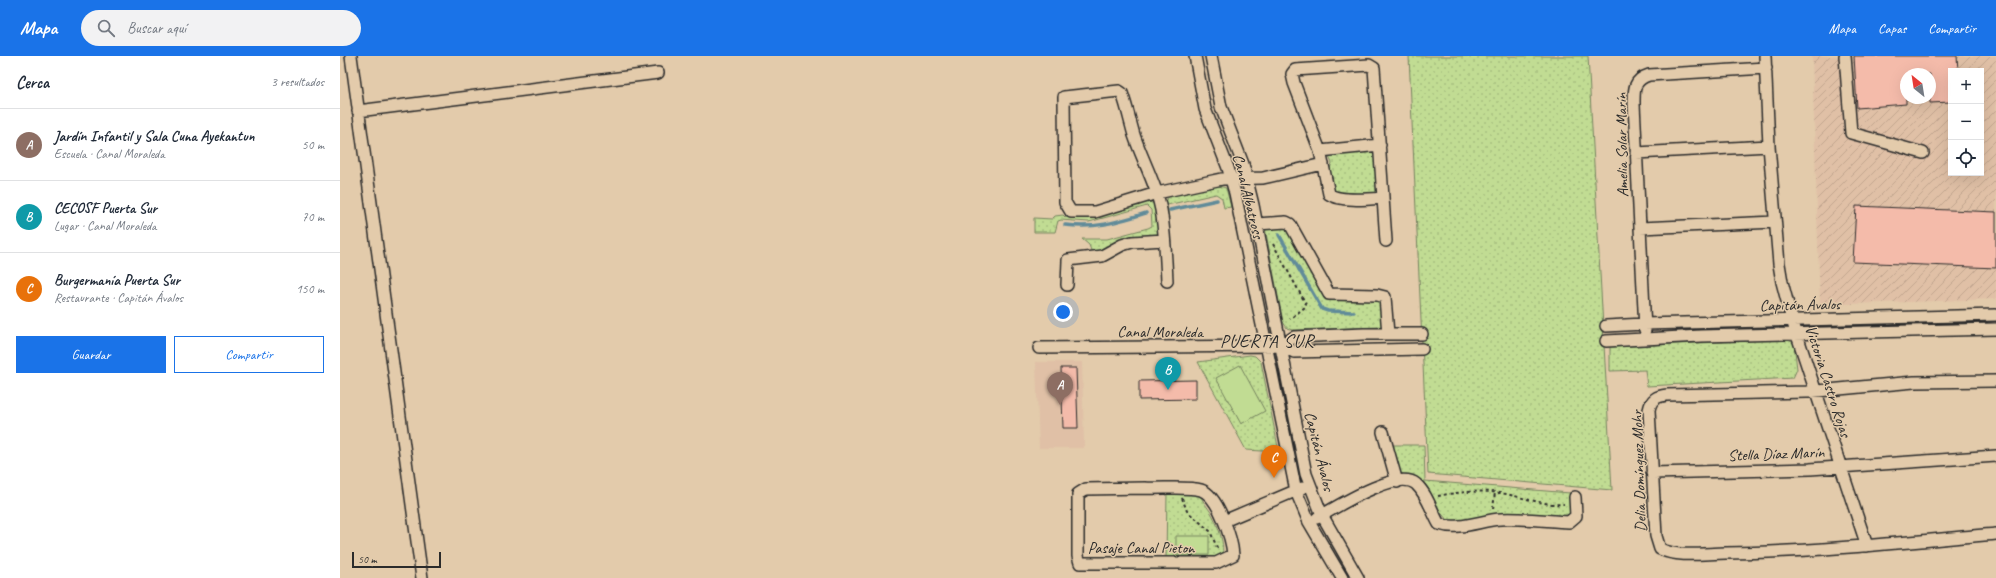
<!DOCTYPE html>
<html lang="es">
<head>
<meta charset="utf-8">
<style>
  body { margin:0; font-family:Caveat,sans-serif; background:#f2f2f3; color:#1f2937 }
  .controls { position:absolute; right:12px; top:12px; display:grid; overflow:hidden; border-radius:0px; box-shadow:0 4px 16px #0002 }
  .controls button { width:36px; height:36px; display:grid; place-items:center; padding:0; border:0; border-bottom:1px solid #e0e1e3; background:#fff; color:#1f2937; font:20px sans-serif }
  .compass { position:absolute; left:1560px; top:12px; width:36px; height:36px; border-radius:50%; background:#fff; box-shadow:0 4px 16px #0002; rotate:330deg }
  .scale { position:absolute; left:12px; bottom:10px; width:89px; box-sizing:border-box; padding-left:4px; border:2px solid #2b2b2b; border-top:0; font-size:11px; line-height:14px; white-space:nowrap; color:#2b2b2b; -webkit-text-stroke:3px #e3cbab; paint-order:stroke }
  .you { position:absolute; left:723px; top:256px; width:14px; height:14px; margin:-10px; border:3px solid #fff; border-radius:50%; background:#1a73e8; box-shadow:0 0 0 6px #1a73e833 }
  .badge { display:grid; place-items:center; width:26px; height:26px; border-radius:50%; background:#1a73e8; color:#fff; font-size:13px; font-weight:700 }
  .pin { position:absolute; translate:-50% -33px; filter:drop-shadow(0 1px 2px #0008) }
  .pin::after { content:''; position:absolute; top:21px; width:14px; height:12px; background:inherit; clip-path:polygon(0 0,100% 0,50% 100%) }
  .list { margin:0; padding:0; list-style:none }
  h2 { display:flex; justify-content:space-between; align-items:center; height:52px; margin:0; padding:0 16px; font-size:17px }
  h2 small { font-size:13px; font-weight:400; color:#747a83 }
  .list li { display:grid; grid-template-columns:26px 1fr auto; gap:12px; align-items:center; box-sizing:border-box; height:72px; padding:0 16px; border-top:1px solid #e0e1e3 }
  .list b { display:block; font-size:15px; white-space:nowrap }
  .list p { margin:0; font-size:13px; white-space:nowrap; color:#747a83 }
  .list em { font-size:13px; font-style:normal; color:#747a83 }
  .actions { display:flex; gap:8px; padding:12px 16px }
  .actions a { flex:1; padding:9px 0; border:1px solid #1a73e8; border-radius:0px; text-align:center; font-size:14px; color:#1a73e8 }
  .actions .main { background:#1a73e8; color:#fff }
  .icon { flex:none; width:22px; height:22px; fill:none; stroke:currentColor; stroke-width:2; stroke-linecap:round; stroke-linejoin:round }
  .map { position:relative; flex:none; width:1656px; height:522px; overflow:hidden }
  header { display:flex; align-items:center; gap:24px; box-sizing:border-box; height:56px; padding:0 20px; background:#1a73e8; color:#fff }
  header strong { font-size:19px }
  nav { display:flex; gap:22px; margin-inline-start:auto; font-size:14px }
  .search { width:280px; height:36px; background:#f2f2f3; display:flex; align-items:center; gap:10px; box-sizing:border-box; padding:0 14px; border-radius:22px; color:#747a83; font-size:15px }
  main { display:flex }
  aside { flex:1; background:#fff }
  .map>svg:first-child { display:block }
  .built { fill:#e0c0a6 }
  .industrial { fill:url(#industrial-furrows); fill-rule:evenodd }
  .grass { fill:url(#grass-dots); stroke:#76845f }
  .pitch { fill:#c1dc93; stroke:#76845f }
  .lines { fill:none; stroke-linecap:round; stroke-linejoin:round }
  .stream { stroke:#608b99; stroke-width:3.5 }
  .building { fill:#f4bbaa; stroke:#2b2b2b }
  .minor-casing { stroke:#2b2b2b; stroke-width:14 }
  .path { stroke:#2b2b2b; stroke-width:2; stroke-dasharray:3 3; stroke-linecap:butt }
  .minor { stroke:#e3cbab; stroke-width:11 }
  .labels { text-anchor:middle; stroke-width:3; stroke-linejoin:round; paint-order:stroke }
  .street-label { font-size:16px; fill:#2b2b2b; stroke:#e3cbab }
  .quarter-label { font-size:18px; letter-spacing:1px; fill:#2b2b2b; stroke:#e3cbab }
</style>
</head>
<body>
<header>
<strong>Mapa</strong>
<div class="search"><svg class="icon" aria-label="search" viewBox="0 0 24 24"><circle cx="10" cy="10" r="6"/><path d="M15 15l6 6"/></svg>Buscar aquí</div>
<nav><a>Mapa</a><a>Capas</a><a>Compartir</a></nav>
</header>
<main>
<aside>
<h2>Cerca<small>3 resultados</small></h2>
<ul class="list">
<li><span class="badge" style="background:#8d6e63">A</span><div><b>Jardín Infantil y Sala Cuna Ayekantun</b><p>Escuela · Canal Moraleda</p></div><em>50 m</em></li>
<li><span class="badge" style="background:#0f9aa8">B</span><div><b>CECOSF Puerta Sur</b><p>Lugar · Canal Moraleda</p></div><em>70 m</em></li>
<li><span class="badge" style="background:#e8710a">C</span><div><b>Burgermanía Puerta Sur</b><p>Restaurante · Capitán Ávalos</p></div><em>150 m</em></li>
</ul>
<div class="actions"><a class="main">Guardar</a><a>Compartir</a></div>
</aside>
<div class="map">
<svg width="1656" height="522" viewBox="0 0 1656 522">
  <defs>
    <pattern id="industrial-furrows" width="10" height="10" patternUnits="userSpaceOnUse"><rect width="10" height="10" fill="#e0c0a6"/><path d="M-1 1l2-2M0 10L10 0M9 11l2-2" fill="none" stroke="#c0a58f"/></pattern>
    <pattern id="grass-dots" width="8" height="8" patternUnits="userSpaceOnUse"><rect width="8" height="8" fill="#c1dc93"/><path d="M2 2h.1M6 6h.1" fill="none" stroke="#a6bd7f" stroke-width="1.8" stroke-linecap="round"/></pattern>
  </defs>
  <rect width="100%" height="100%" fill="#e3cbab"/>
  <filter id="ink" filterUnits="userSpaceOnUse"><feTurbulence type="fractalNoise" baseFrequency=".025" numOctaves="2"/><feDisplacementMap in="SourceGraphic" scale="8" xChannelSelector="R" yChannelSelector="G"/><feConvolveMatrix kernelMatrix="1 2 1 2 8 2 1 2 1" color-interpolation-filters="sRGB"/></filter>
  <g filter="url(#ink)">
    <!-- built -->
    <path class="built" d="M696,306H742L744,392H699Z"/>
    <!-- industrial -->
    <path class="industrial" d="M1472,0H1656V243L1480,249ZM1611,15H1641V117H1611ZM1566,18H1590V42H1566Z"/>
    <!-- grass -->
    <path class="grass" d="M1069,0H1248L1272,434L1088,418Z
      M1034,95L1036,97L1040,133L1036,138L1002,139L991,134L989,115L992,107L989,101L993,98Z
      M875,129L886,132L891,151L884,152L882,142L876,138L827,149L829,162L826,163C825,153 821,146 830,140Z
      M809,146L815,148L819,178L814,181L752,197L749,189L742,183H767L808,172L812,170L811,154L807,150L749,166L721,164L718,165L715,176H694V162L712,163L715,160L723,159L725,161C754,164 781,151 809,146Z
      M947,169L983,235L1041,244L1042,269L1040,271L952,274L947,272L943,266L925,172Z
      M1446,283L1454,287L1457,313L1453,322L1307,330L1305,314L1270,315V291Z
      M910,299L915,300L921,306L939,396L906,394L858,306Z
      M1054,389H1084L1085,425L1230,437L1232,455L1230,460L1110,466C1094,455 1094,431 1078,422C1073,419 1066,420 1060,417L1050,391Z
      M827,436H860C861,444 866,449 870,455C877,466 887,491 881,502L826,503Z"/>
    <!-- pitch -->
    <path class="pitch" d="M900,309L925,355L901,368L876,322Z
      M836,480H869V499H836Z"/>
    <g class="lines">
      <!-- stream -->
      <path class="stream" d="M830,154L877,144
        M725,169C756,173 777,166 806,157
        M939,179L982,253L988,255L1014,256"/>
    </g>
    <!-- building -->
    <path class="building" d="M1514,0H1617L1618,15H1611V46L1590,47V18H1566V48L1517,52Z
      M1516,150L1656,156V212L1513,206Z
      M721,312H736L738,372H723Z
      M856,324V343L799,344V325Z"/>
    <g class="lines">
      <!-- minor casing -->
      <g class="minor-casing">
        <path id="minor" d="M11,0L82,522
          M855,0L865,53L888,112L895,137L956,435L969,466L1002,522
          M871,0L881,51L903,108L913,149L966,418L982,459L1018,522
          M1425,0L1429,90L1439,208L1442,226L1452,264L1527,490
          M1505,0L1511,77L1583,97
          M18,55L318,17
          M980,95L1040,89
          M1296,97L1429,90
          M1043,142C1030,143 999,146 989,138L980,95L954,27L952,18L955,14L1029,9L1034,12L1046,185
          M917,168L946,166L950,168L989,238L1037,239L1045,241L1048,278
          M1300,172L1435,166
          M827,225C826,203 825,181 822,160C818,131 803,106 794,79C790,65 787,51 782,37L779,35L724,41L725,146L731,156H755L817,137L882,123L923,122L983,108
          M727,229L728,204L762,200L782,189L792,186L824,184
          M1266,270L1304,268L1656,259
          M1305,274L1294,48C1294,34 1293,24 1309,19L1426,12
          M1266,285L1361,280L1656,273
          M941,290L954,281L1024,278H1082
          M699,292L941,290L954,296L1082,293
          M1656,325L1574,326L1467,336L1327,339C1317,340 1311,343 1309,354L1316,480L1320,493C1339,502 1366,497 1386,497C1476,496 1566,486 1656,478
          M1043,376L1057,426
          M1312,417L1470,413L1656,400
          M805,432C820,433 848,430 861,434C878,439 892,483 893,499L876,507H740L738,500V438L746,433Z
          M977,462C995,452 1057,412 1076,428C1087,438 1092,456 1099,468C1119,475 1141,464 1161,463C1184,462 1207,465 1229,466L1236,460L1235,441
          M884,465L962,432"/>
      </g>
      <!-- path -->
      <path class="path" d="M933,188L966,248L965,251L950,263
        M1098,440C1117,436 1140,434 1160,437C1181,440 1203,450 1224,448
        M842,442L847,455L870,475L878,494
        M1153,453L1155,436"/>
      <!-- minor -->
      <use href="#minor" class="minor"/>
    </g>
  </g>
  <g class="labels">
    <!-- street labels -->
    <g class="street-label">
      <text transform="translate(1281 89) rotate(-91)" y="6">Amelia Solar Marín</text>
      <text transform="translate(909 140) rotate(76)" y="6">Canal Albatross</text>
      <text transform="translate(1460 248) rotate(-1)" y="6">Capitán Ávalos</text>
      <text x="820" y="281">Canal Moraleda</text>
      <text transform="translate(1489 325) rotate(72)" y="6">Victoria Castro Rojas</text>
      <text transform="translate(980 395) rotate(76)" y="6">Capitán Ávalos</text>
      <text transform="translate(1436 397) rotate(-2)" y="6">Stella Díaz Marín</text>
      <text transform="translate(1298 415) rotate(-92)" y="6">Delia Domínguez Mohr</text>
      <text x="801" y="497">Pasaje Canal Pieton</text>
    </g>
    <!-- quarter labels -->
    <g class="quarter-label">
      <text x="927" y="291">PUERTA SUR</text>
    </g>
  </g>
</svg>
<div class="controls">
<button>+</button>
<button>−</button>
<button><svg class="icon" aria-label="locate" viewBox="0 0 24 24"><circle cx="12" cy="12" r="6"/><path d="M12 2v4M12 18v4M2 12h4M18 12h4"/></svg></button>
</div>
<svg class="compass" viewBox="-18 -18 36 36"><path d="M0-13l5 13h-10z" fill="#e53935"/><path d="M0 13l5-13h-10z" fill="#747a83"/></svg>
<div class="scale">50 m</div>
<div class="you"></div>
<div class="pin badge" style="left:720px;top:349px;background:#8d6e63">A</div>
<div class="pin badge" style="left:828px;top:334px;background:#0f9aa8">B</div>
<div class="pin badge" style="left:934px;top:422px;background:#e8710a">C</div>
</div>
</main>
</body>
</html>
